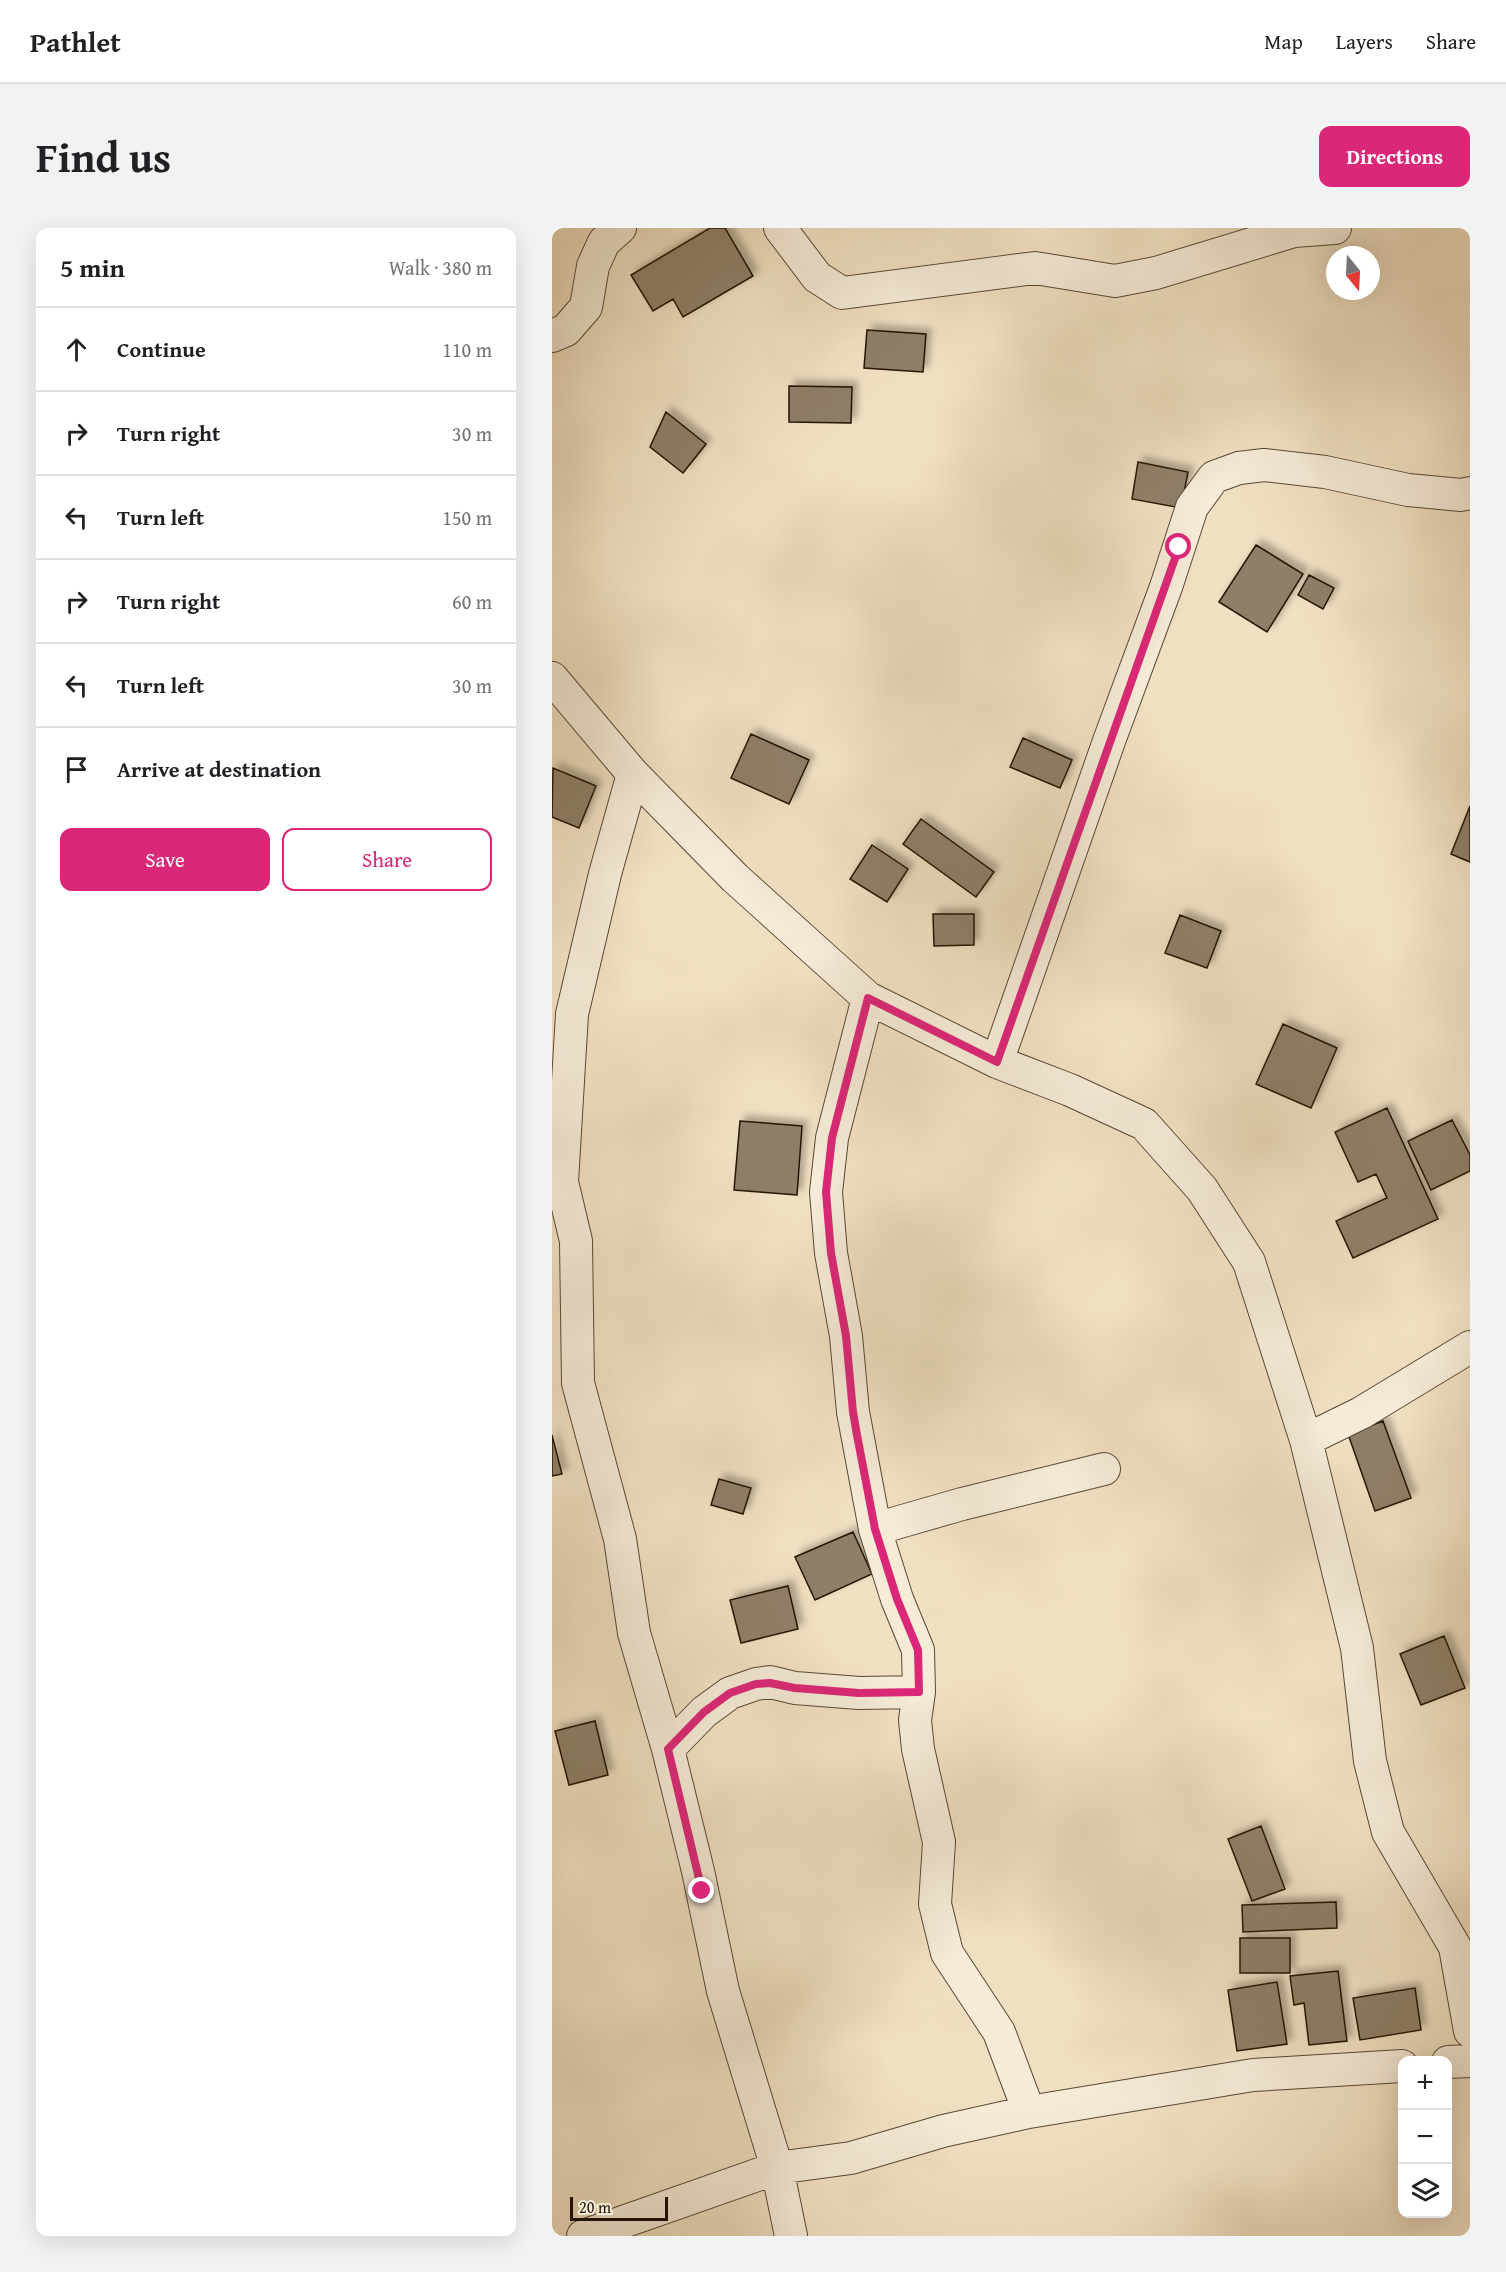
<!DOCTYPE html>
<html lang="en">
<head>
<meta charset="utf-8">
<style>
  body { margin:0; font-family:"Gentium Book Plus",serif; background:#f2f2f2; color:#202124 }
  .controls { position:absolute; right:18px; bottom:18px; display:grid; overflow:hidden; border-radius:12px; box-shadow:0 6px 24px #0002 }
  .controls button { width:54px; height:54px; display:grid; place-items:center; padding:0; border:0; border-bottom:2px solid #e0e0e0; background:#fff; color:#202124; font:30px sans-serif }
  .compass { position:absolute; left:774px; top:18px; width:54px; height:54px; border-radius:50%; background:#fff; box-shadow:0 6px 24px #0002; rotate:162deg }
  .scale { position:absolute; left:18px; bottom:15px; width:98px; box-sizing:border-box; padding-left:6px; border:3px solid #251505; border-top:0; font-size:16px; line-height:21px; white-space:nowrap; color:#251505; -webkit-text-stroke:4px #f5ebd7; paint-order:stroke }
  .stop { position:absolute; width:18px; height:18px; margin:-14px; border:4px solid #db2777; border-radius:50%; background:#fff }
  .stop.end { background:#db2777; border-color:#fff; box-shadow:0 2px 6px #0008 }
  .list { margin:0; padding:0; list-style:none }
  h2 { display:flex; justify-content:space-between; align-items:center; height:78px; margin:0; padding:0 24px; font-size:26px }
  h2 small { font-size:20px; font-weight:400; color:#757577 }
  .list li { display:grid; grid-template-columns:39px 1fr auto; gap:18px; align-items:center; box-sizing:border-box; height:84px; padding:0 24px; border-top:2px solid #e0e0e0 }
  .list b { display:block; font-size:22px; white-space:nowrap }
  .list em { font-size:20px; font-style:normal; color:#757577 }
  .actions { display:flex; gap:12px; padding:18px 24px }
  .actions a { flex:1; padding:14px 0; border:2px solid #db2777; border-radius:12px; text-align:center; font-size:21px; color:#db2777 }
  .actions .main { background:#db2777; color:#fff }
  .icon { flex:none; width:33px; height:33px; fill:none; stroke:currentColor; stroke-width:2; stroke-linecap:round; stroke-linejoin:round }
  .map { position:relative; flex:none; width:918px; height:2008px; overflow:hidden; border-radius:12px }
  header { display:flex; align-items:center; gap:36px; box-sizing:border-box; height:84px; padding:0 30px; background:#fff; border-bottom:2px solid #e0e0e0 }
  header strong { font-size:28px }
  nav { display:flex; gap:33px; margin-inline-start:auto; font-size:21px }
  .intro { display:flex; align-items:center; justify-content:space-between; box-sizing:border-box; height:144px; padding:0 36px }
  h1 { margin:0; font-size:42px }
  .button { padding:15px 27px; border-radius:12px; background:#db2777; color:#fff; font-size:21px; font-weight:700 }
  main { display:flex; gap:36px; padding:0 36px }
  aside { flex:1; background:#fff; border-radius:12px; box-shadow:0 6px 24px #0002 }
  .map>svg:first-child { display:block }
  .building { fill:#8f7f67; stroke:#251505; stroke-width:1.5; filter:url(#shadow) }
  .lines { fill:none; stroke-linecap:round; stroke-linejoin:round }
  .street-casing { stroke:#584834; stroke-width:34 }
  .street { stroke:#f5ebd7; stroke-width:32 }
  .route { stroke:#db2777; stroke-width:8 }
</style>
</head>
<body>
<header>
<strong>Pathlet</strong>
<nav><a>Map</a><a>Layers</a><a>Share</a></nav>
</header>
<div class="intro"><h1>Find us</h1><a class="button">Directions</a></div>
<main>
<aside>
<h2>5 min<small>Walk · 380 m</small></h2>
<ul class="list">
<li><svg class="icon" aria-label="ahead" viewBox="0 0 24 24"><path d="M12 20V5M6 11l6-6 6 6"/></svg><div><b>Continue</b></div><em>110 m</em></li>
<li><svg class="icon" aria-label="right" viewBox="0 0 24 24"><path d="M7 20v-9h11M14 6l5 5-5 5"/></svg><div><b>Turn right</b></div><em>30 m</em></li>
<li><svg class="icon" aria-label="left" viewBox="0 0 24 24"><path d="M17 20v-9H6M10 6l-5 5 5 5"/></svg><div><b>Turn left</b></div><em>150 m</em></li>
<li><svg class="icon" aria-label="right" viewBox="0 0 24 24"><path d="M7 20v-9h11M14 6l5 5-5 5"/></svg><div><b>Turn right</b></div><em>60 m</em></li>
<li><svg class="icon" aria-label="left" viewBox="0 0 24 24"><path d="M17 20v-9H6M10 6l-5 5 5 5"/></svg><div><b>Turn left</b></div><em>30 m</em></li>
<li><svg class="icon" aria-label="arrive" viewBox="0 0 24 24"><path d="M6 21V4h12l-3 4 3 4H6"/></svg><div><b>Arrive at destination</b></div></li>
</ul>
<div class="actions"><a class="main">Save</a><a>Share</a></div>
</aside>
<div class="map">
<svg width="918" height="2008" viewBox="0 0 918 2008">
  <defs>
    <filter id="shadow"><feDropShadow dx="5.5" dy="-5.5" stdDeviation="3" flood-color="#0004"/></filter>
  </defs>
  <rect width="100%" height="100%" fill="#f0e0c2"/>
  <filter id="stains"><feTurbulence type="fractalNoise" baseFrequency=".00333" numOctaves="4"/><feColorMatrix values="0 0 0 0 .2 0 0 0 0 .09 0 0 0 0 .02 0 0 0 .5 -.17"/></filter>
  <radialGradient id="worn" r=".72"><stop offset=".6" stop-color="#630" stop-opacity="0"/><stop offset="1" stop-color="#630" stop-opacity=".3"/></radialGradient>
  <!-- building -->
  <path class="building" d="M158,0H173L201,48L131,89L121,71L101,83L79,47Z
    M315,102L374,106L371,144L312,140Z
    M237,158L300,159L299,195L237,194Z
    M114,184L154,216L131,245L98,219Z
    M586,234L636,244L629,280L580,271Z
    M704,317L751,346L715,404L667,374Z
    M757,347L782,360L771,381L746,367Z
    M199,506L257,532L237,576L179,550Z
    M471,510L520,532L508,560L458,539Z
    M1,540L44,558L27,600L0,589Z
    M918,578V634L899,626Z
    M369,591L442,644L424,669L351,616Z
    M320,617L356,641L335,674L298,651Z
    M381,686H422V717L382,718Z
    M628,687L669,703L655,740L613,725Z
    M731,796L785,820L759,880L704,856Z
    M835,880L886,991L801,1030L784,993L835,970L824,946L806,954L783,904Z
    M900,892L918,927V943L879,962L856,913Z
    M188,893L250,898L245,967L182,962Z
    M831,1193L859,1270L823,1283L796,1206Z
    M0,1207L10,1246L0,1248Z
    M167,1251L199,1260L191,1286L159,1277Z
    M301,1304L320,1346L263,1372L243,1329Z
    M236,1358L246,1401L189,1415L178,1372Z
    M892,1408L913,1460L869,1477L848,1426Z
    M43,1493L56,1547L17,1557L3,1503Z
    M709,1598L733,1661L700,1673L676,1611Z
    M784,1674L785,1700L691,1704L690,1677Z
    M688,1710H738V1745H688Z
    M786,1743L795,1813L757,1817L752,1775L742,1777L738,1748Z
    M725,1754L735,1816L685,1823L676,1762Z
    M863,1760L869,1802L808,1812L801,1770Z"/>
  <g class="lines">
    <!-- street casing -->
    <g class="street-casing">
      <path id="street" d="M228,0L265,49L290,65L483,40L563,53L604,45L742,3L783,0
        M0,108L14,102L34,79L41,38L52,14L68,0
        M0,450L81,546L183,650L316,770L445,834L518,862L592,896L650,961L697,1034L754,1212L805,1420L818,1533L836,1604L903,1719L918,1803
        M81,546L53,646L20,786L10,954L24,1013L26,1155L68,1311L82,1405L116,1521L146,1643L171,1763L225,1940L239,2008
        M316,770L280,910L274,964L279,1025L294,1108L301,1184L323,1301L345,1371L366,1422L367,1464L363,1492L366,1521L387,1614L383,1676L395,1725L447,1804L477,1884
        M445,834L557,513L614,359L640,279L662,249L687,240L712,237L773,244L856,262L909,267L918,265
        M754,1212L809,1185L918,1119
        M323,1301L410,1276L552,1241
        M116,1521L152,1484L178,1465L204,1456L218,1454L243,1460L307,1465L367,1464
        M896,1834L918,1833
        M31,2008L225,1940L299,1930L391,1903L477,1884L701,1847L850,1838"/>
    </g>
    <!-- street -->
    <use href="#street" class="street"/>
  </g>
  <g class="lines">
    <!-- route -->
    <path class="route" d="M150,1663L116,1521L152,1484L178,1465L204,1456L218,1455L243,1460L307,1465L367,1464L366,1422L345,1371L323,1301L305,1207L301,1184L294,1108L279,1025L274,964L280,910L316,770L445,834L627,319"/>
  </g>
  <rect width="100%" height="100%" filter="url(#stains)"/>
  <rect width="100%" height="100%" fill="url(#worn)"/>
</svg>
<div class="controls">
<button>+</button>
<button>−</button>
<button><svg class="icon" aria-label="layers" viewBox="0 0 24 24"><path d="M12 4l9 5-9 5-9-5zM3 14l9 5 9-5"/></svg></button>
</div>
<svg class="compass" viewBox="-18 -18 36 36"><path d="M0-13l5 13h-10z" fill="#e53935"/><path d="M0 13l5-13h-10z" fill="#757577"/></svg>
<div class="scale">20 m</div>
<div class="stop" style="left:627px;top:319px"></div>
<div class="stop end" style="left:150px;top:1663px"></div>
</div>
</main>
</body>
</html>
